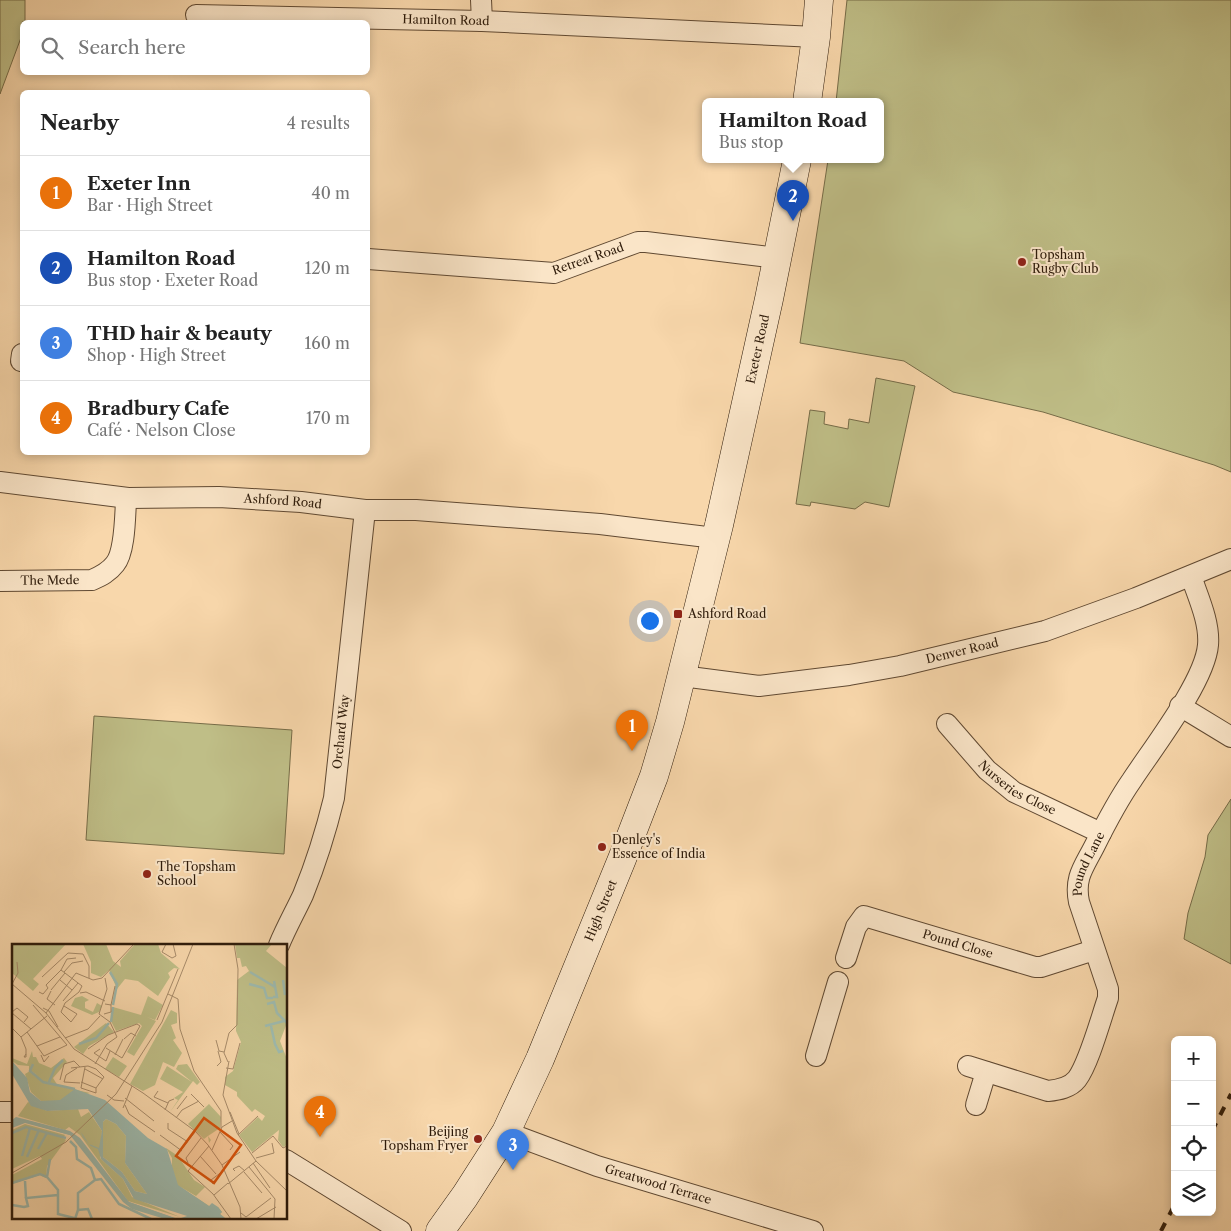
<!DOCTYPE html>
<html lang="en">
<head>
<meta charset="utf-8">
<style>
  body { margin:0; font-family:"Libre Caslon Text",serif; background:#f6f6f6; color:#222 }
  .controls { position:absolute; right:15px; bottom:15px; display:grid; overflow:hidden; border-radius:8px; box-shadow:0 2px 8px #0003 }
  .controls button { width:45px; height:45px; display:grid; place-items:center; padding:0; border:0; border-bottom:1px solid #e0e0e0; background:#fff; color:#222; font:25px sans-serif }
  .you { position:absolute; left:649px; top:620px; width:18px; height:18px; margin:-12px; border:4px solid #fff; border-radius:50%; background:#1a73e8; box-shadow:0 0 0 8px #1a73e833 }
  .badge { display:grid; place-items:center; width:32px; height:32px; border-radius:50%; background:#8f2418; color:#fff; font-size:16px; font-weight:700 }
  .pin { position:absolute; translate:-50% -41px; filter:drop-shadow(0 1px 2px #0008) }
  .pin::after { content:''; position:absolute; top:26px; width:18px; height:15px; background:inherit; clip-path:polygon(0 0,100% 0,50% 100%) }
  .popup { position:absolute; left:702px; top:98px; width:182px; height:65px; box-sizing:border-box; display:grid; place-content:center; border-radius:8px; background:#fff; filter:drop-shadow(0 1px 4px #0005); font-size:16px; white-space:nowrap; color:#767676 }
  .popup b { font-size:19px; color:#222 }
  .popup::after { content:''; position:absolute; left:50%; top:100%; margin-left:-10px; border:10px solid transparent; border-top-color:#fff }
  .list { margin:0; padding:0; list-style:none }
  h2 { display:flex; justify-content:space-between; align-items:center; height:65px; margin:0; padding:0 20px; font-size:21px }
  h2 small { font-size:16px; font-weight:400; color:#767676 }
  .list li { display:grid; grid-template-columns:32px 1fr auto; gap:15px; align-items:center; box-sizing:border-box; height:75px; padding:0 20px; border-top:1px solid #e0e0e0 }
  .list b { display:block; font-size:19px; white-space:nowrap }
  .list p { margin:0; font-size:16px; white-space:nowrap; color:#767676 }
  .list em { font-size:16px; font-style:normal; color:#767676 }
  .icon { flex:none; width:28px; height:28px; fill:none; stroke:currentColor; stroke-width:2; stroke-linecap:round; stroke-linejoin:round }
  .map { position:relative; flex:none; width:1231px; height:1231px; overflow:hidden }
  .search { position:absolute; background:#fff; box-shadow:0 2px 8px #0003; left:20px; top:20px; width:350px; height:55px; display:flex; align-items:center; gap:12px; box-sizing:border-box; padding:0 18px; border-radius:8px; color:#767676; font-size:19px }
  .panel { position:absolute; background:#fff; box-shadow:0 2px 8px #0003; left:20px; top:90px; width:350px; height:365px; border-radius:8px }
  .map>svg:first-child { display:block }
  .green { fill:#bfbe87; stroke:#766c48 }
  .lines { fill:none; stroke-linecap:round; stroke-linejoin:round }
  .street-casing { stroke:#604932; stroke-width:22 }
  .secondary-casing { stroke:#2d1a09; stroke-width:29 }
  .street { stroke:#fae5c8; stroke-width:20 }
  .secondary { stroke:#fae5c8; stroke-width:28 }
  .rail { stroke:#2d1a09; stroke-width:4; stroke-dasharray:9 9; stroke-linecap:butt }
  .poi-dot { fill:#8f2418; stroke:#fae5c8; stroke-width:2 }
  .labels { text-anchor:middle; stroke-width:4; stroke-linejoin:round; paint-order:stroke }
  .street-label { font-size:12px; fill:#2d1a09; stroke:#fae5c8 }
  .poi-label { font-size:12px; fill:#2d1a09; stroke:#fae5c8; text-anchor:start }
  .inset-river { fill:none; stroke:#9db9ad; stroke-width:2.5 }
  .inset-road { fill:none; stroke:#a78b6a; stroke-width:1 }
  .view { fill:#d5530c; fill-opacity:0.15; stroke:#d5530c; stroke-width:2.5 }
  .inset-edge { fill:none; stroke:#2d1a09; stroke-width:2.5 }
</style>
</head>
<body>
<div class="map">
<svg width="1231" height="1231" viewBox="0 0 1231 1231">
  <rect width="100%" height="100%" fill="#f8d7ab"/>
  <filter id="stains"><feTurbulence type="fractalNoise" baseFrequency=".004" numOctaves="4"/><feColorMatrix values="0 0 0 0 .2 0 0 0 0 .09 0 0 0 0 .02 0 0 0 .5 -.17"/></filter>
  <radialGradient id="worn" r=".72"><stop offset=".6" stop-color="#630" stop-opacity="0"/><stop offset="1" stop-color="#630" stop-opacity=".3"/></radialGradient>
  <!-- green -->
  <path class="green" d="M0,0H25V22H22V35L0,94Z
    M847,0H1231V472L1214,465L1043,412L953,392L904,361L800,343L828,160H880V102H836Z
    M876,378L915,386L889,507L865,502L855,509L811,502L810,506L796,504L810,410L825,412L824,424L848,429L849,419L869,423Z
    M94,716L292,730L284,854L86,840Z
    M1231,799V964L1184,939L1188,913L1205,857L1208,835Z"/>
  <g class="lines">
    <!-- street casing -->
    <g class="street-casing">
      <g id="street">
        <path d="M481,0L482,21"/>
        <path id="s1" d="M196,15L482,21L816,37"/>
        <path d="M368,259L554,273L638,242H646L777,258"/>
        <path d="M21,361L22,354"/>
        <path id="s2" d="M0,482L128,498L219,497L301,502L365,510H416L600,524L715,538"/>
        <path id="s3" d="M0,581L92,580C101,576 109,572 115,564C125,552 125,517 126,501L128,498"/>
        <path id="s4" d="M682,676L759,686L849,675L900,666L1045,631L1136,598L1231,559"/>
        <path d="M1180,706L1231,737"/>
        <path id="s5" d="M947,724L987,770L1014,792L1101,833"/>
        <path id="s6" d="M279,945C286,928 295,912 303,895C316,863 326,831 334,798L365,510"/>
        <path id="s7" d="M846,958L856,927L864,916L1035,967H1041L1094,950"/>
        <path d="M816,1056L838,982"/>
        <path id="s8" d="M968,1066L1048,1091C1058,1090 1070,1088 1077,1079C1089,1063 1101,1018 1108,998V989L1079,902C1074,877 1084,867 1095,845C1106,823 1118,800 1132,780C1153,748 1205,681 1208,645C1210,622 1198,597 1191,576"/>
        <path d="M976,1105L986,1072"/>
        <path d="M0,1112H14"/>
        <path id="s9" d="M506,1132L597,1166L813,1231"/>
        <path d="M286,1160L401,1231"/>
      </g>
    </g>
    <!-- secondary casing -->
    <g class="secondary-casing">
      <g id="secondary">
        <path d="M807,102L816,37L819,0"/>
        <path id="s10" d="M440,1231L465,1196L506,1132L540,1059L622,859L654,776L670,722L719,525L769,299L797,160"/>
      </g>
    </g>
    <!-- street -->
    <use href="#street" class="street"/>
    <!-- secondary -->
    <use href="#secondary" class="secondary"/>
    <!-- rail -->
    <path class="rail" d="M1212,1131L1231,1094
      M1161,1231L1175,1204"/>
  </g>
  <!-- markers -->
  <g class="poi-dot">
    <circle cx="1022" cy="262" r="5"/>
    <rect x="673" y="609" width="10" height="10" rx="2.5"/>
    <circle cx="602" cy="847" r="5"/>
    <circle cx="147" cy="874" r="5"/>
    <circle cx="478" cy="1139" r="5"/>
  </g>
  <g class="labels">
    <!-- street labels -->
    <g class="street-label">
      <text dy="4" stroke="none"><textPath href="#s1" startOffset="250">Hamilton Road</textPath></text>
      <text transform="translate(588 259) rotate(-19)" y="4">Retreat Road</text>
      <text dy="4" stroke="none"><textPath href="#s10" startOffset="944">Exeter Road</textPath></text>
      <text dy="4" stroke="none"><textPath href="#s2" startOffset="284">Ashford Road</textPath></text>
      <text dy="4" stroke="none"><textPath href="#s3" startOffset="50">The Mede</textPath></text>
      <text dy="4" stroke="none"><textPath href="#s4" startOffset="284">Denver Road</textPath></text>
      <text dy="4" stroke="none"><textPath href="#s6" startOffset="224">Orchard Way</textPath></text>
      <text dy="4" stroke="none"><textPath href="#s5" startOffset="96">Nurseries Close</textPath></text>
      <text dy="4" stroke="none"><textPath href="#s8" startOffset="344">Pound Lane</textPath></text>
      <text dy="4" stroke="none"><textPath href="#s10" startOffset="360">High Street</textPath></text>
      <text dy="4" stroke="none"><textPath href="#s7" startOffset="144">Pound Close</textPath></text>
      <text dy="4" stroke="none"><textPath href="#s9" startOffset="161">Greatwood Terrace</textPath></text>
    </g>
    <!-- poi labels -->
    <g class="poi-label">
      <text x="1032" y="259">Topsham<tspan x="1032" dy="14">Rugby Club</tspan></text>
      <text x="688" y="618">Ashford Road</text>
      <text x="612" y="844">Denley's<tspan x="612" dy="14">Essence of India</tspan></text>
      <text x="157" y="871">The Topsham<tspan x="157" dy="14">School</tspan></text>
      <text x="468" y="1136" text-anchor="end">Beijing<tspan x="468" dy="14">Topsham Fryer</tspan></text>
    </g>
  </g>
  <!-- overview -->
  <g transform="translate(12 944)">
    <rect width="275" height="275" fill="#f8d7ab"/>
    <path d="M0,0H54L21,35L27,40L21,47L0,29ZM71,0H94L101,17L109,23L108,17L123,0H146L149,9L168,25L162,24L156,29L158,33L146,52L126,37L113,35L105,45L97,26L89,33L79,29V18ZM223,0H260L254,7L275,24V79L268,97L275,115V201L271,203L266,196L267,186L240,208L227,191L246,173L250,177L253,172L243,165L240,168L225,152V148L213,141V133L221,127L229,98L224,87L225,36L237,27L234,22L230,23L228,14H225ZM70,52L77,56L73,58V64L81,68L85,59L90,62L87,68L80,71L59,62L63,54ZM136,52L151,61L143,76L135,73L144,77L122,112L115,108L130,82L127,79L104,87L99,77L101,63L129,71ZM159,66L165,69V79L159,81L164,94L161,96L170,109L162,123L151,118L143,141L131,147L118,140ZM94,79L102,88L77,102L71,110L62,103ZM20,107L21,113H24L27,119L39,124L52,114L55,118L41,134L46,142L78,149L42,160L30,158L19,148L13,130L18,127L26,131L17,126V122L6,121L0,117V114L15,120ZM101,113L115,122L107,133L93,125ZM175,120L188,138L185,141L181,137L158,168L166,156L162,154L171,148L148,135L155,122L180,138L164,125L166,121ZM16,158L35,167L66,165L69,173L77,168L90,187L88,214L111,235L120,253L168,273L116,257L68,191L57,183L53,186L6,172ZM197,160L209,173L208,184L196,192L199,196L197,199L196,192L192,195L176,180ZM94,175L104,180L114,192L113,219L135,250L123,247L110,228L91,213V178ZM13,180L53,191L51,194L54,196L35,222L34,234L28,231L0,240V231L30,215L28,212L0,225V186ZM154,204L166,212L182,236L193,243L184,252L167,242L197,262L206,263L210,268L208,270L213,274L165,252L160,242V214Z" fill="#bfbe87"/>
    <path d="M0,117L15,134L18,148L29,157L48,156L63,145L93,156L136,194L155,205L166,241L197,262L200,259L206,263L210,268L208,270L213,274L212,275H153L120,265L111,258L58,191L13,179L0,184V176L4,173L58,187L68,194L117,258L166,275L175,272L122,255L111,235L89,215L86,205L79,202L76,199L71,193L69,188L77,200L87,204L90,187L76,165L35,167L19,162L0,130ZM94,175L104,180L114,192L113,219L135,250L123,247L110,228L91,213V178Z" fill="#9db9ad" fill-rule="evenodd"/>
    <path class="inset-river" d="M98,28L105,40L101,61M238,28L263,43M271,36L273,51M237,40L252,44L255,54H261M261,53H265L262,37M255,60L262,58L265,69L275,79M99,78L101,63M253,82L272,77M259,82L263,100L267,108L271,107M67,100L84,94L97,79M21,120L18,127L31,138L63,145M37,138L43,124L51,116M0,181L13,177L59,190M0,189L14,183L54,194M62,192L116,259L161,275M58,197L64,203L65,215L79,224L83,236L89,235L107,260L139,275M26,205L35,189M10,212L18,184M15,213L27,186M38,215L35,233L46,246V270L62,274M13,237L14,254M0,239L28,230L35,233M0,261L12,263L16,262L14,254L46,251M66,266V249L83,236M63,275L66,266L76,265L80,275M193,275L204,264"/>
    <path class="inset-road" d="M154,0L150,8L160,14M160,14L164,12L161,0M5,18L6,29L0,40L34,69L62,105L131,149L183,187L196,201L210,221L228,263L229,275M49,26L70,42L67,48M52,28L60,19L71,17M30,33L56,9L71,10L77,22V34M48,36L60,46M39,46L53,29M39,47L35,55L43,61M27,48L31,50L36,44L34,41L49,26L55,15L64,14M68,49L74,48L93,57M156,50L166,55L168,85L182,127L209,167V184M51,57L66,39M53,59L67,48M99,61L103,42M52,62L65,70L59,78L49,68L53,59M31,64L37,67L46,83M0,68L5,64L16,73L12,78M0,69L19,85M34,69L64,29L81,36L90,34L122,0M92,70L99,68V61L93,60M145,76L166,25M0,84L9,93L14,105V113H12L14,110M15,88L32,112L55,101L21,61M9,93L35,72M53,94L76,85L88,72M112,95L119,89L124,92M204,96L207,107L212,108M25,102L48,93M76,105L96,91L125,80L128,82L110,114L94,104M88,105L82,109L94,117L98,107M29,111L32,118L37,112M103,111L111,95M217,117L211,151L225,189L244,217L275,247M216,118L212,109L217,89L225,81L226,25L222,0M83,120L95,100L105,93L98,78L87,70L95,45L93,34M205,122L209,118L206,107M73,123L69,144L84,149V144M59,124L76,122L84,125L92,133L84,144M65,124L54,131L52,138L68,139M214,124L221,125L228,99M73,125L91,135M48,136L52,120L62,117L68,123M69,138L84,144M146,147L142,153L156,159M179,150L192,163M95,151L102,156L112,157M113,154L142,177M113,161L117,170L143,188M111,164L120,142M165,165L175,152M153,166L157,157L162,155M218,168L227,190M164,174L170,166L187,157M156,179V185L176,198M208,188L221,202L218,206M148,191L170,207M226,191L246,172M197,202L176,227L201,250L219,275M169,206L183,188M200,206L210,183L220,177M240,209L261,192L271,204L275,202M188,212L204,230M244,214L262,209L260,199M176,219L174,214L189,194M241,219L258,244M210,221L228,208M237,223L263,255L262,275M223,227L221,225L227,222L233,227M232,228L250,249M0,229L54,198L104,150L150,78L181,0M201,240L199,236L211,227M216,240L244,217M202,251L216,239M229,269L234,273L259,254M244,275L264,263"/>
    <path class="view" d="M192,174L229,201L202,239L164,212Z"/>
    <rect width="275" height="275" class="inset-edge"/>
  </g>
  <rect width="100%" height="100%" filter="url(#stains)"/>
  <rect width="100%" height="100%" fill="url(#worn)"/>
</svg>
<div class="controls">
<button>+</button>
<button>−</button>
<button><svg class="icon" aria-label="locate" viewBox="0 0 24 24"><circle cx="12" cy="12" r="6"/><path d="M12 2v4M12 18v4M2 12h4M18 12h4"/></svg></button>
<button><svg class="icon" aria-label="layers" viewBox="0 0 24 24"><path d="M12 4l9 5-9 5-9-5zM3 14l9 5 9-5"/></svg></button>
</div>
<div class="you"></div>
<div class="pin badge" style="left:632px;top:751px;background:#e8710a">1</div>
<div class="pin badge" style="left:793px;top:221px;background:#1a4fb4">2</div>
<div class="popup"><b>Hamilton Road</b>Bus stop</div>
<div class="pin badge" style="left:513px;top:1170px;background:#3f7fe0">3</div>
<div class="pin badge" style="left:320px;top:1137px;background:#e8710a">4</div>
<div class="search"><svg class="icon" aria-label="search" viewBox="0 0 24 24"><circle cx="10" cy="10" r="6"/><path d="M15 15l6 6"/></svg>Search here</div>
<section class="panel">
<h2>Nearby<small>4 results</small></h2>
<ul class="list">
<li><span class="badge" style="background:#e8710a">1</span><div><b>Exeter Inn</b><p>Bar · High Street</p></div><em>40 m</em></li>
<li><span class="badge" style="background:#1a4fb4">2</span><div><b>Hamilton Road</b><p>Bus stop · Exeter Road</p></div><em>120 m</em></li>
<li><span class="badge" style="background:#3f7fe0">3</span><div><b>THD hair &amp; beauty</b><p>Shop · High Street</p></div><em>160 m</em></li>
<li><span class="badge" style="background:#e8710a">4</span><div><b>Bradbury Cafe</b><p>Café · Nelson Close</p></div><em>170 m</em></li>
</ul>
</section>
</div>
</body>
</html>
